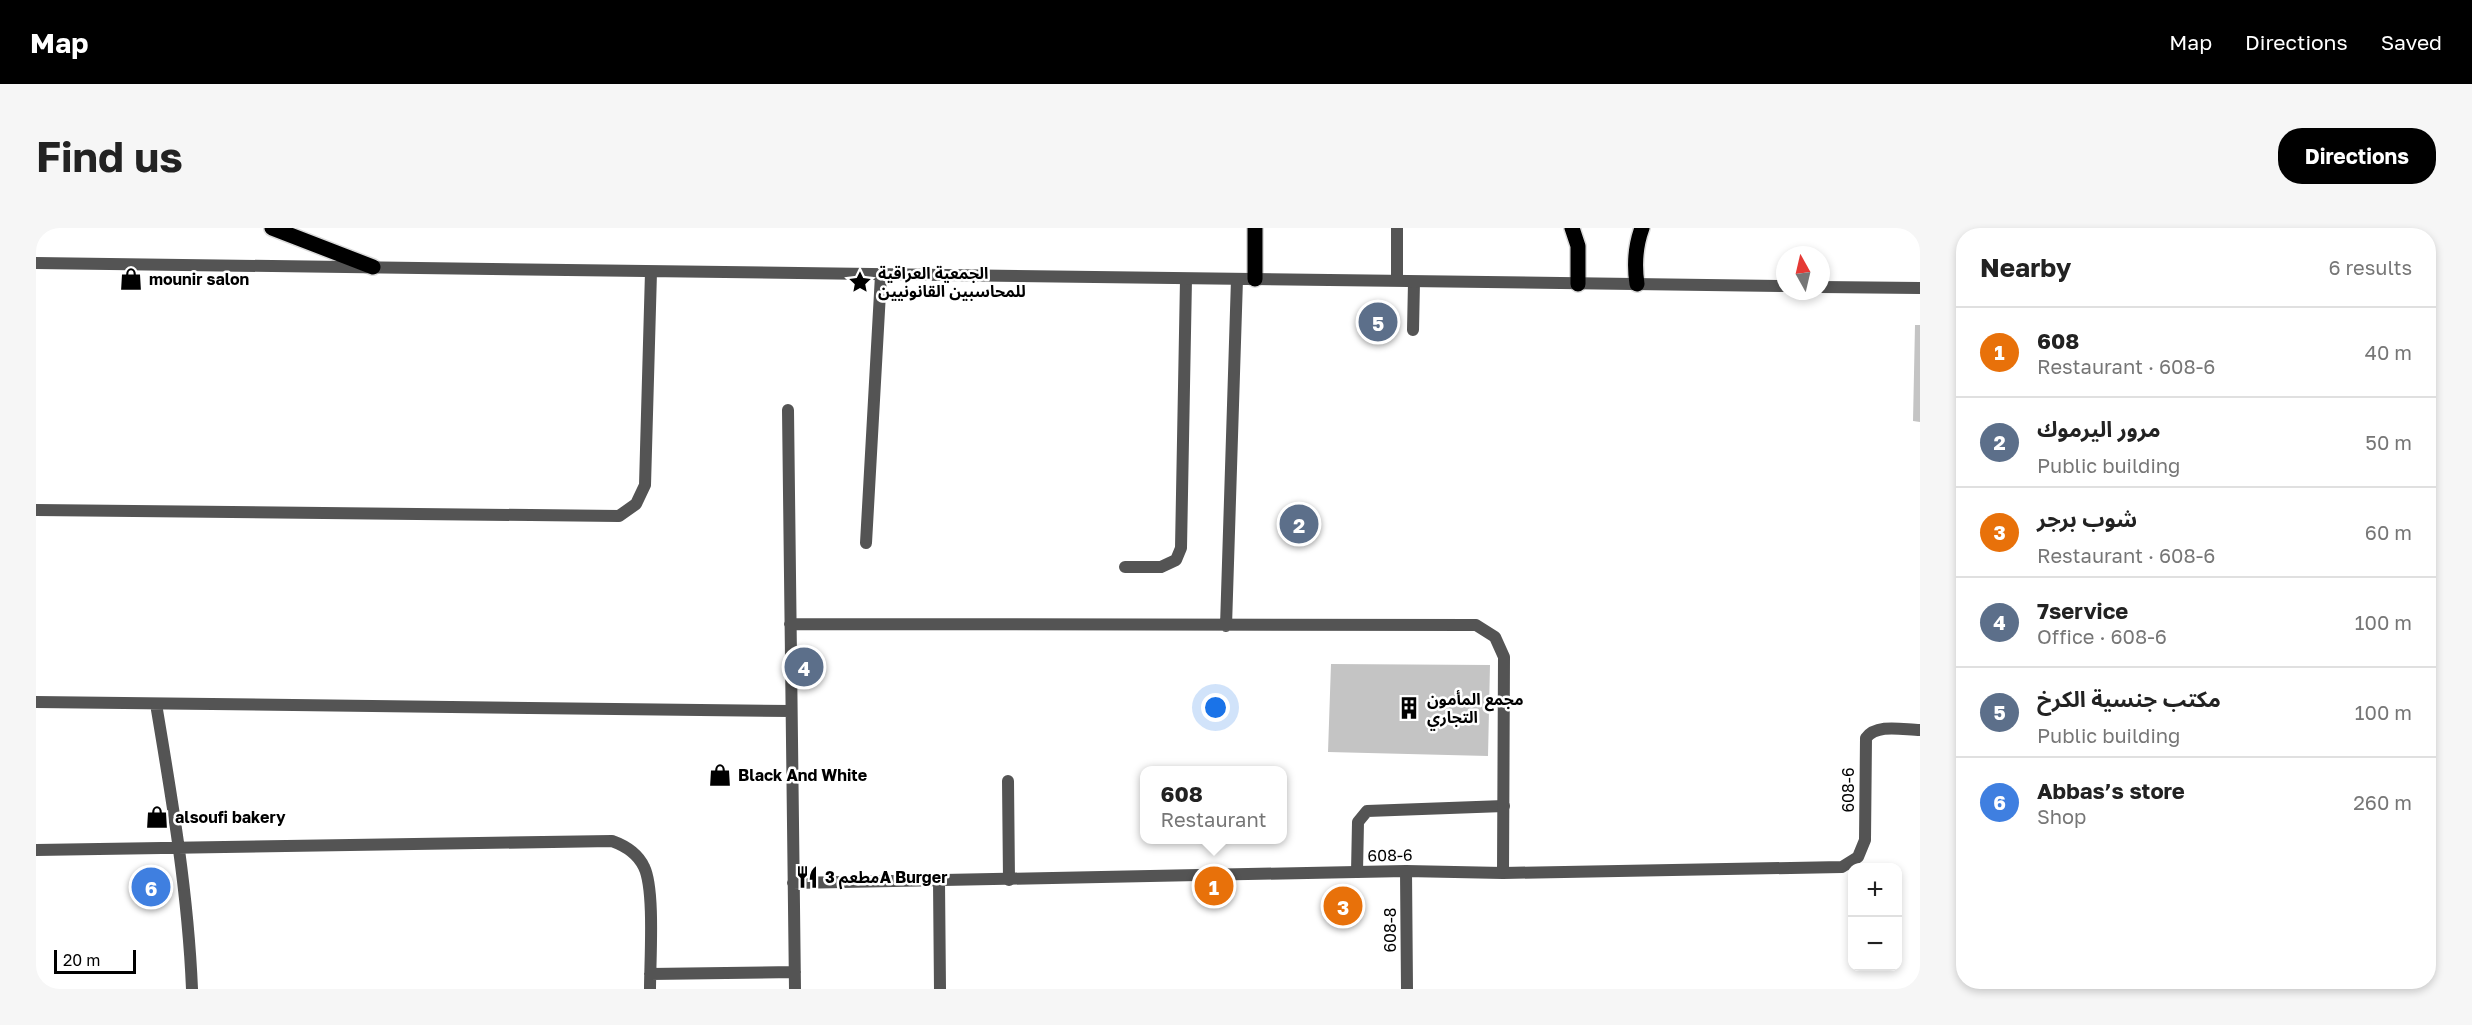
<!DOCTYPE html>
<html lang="en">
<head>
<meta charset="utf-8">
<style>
  body { margin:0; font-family:"Golos Text","Noto Sans Arabic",sans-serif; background:#f6f6f6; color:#222 }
  .controls { position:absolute; right:18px; bottom:18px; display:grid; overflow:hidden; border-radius:12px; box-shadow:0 3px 9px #0003 }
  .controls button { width:54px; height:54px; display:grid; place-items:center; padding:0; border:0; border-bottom:2px solid #e0e0e0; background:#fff; color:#222; font:30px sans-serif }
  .compass { position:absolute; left:1740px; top:18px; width:54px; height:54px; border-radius:50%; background:#fff; box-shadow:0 3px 9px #0003; rotate:352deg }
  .scale { position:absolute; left:18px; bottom:15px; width:82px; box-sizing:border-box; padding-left:6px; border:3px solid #000; border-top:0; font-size:16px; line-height:21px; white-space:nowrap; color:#000; -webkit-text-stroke:4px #fff; paint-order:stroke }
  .you { position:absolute; left:1180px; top:480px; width:21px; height:21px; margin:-15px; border:4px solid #fff; border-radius:50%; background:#1a73e8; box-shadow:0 0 0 9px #1a73e833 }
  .badge { display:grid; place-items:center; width:39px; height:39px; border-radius:50%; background:#000; color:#fff; font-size:20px; font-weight:700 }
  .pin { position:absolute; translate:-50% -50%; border:3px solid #fff; box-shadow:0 2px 6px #0006 }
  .popup { position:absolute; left:1104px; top:538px; width:147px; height:78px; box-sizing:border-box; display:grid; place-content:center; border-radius:12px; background:#fff; filter:drop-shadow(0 2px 4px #0005); font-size:20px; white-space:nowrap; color:#767676 }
  .popup b { font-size:22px; color:#222 }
  .popup::after { content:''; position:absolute; left:50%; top:100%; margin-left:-12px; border:12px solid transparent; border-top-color:#fff }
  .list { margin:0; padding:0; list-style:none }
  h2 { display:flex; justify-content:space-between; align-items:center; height:78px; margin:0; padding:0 24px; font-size:26px }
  h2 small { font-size:20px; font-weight:400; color:#767676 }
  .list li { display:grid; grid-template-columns:39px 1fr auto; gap:18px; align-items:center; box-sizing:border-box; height:90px; padding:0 24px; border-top:2px solid #e0e0e0 }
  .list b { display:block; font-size:22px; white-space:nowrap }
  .list p { margin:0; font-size:20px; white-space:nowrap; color:#767676 }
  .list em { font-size:20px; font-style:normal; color:#767676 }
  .map { position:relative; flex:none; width:1884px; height:761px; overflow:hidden; border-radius:24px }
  header { display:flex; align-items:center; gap:36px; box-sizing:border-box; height:84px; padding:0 30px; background:#000; color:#fff }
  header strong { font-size:28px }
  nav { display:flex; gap:33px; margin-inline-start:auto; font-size:21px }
  .intro { display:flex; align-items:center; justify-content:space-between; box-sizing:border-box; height:144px; padding:0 36px }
  h1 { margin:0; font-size:42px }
  .button { padding:15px 27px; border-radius:24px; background:#000; color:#fff; font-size:21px; font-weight:700 }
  main { display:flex; gap:36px; padding:0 36px }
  aside { flex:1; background:#fff; border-radius:24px; box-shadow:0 3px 9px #0003 }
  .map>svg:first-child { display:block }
  .building { fill:#c4c4c4 }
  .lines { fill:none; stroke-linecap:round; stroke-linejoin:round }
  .primary-casing { stroke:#dbdbdb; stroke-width:18 }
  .lane { stroke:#545454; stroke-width:12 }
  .street { stroke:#545454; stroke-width:12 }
  .primary { stroke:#000; stroke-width:15 }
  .labels { text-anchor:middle; stroke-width:5; stroke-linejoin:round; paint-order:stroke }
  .poi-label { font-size:16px; font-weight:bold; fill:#000; stroke:#fff; text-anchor:start }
  .street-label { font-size:16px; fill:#000; stroke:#fff }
</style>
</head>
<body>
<header>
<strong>Map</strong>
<nav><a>Map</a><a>Directions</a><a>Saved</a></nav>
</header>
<div class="intro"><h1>Find us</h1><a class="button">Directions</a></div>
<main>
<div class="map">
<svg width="1884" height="761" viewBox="0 0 1884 761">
  <rect width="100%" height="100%" fill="#fff"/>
  <!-- building -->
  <path class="building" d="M1879,97H1884V194L1877,193Z
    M1295,436L1454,437L1452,528L1292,524Z"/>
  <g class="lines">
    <!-- primary casing -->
    <g class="primary-casing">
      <path id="primary" d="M236,0L337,39
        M1536,0L1542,18V56
        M1219,51V0
        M1601,56C1598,36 1599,19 1606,0"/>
    </g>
    <!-- lane -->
    <path class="lane" d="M1377,102L1378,54
      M830,315L845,47
      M1089,339H1125L1140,332L1145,320L1150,51
      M972,553L973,652
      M1321,644L1322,594L1331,583L1468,578"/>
    <!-- street -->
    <path class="street" d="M1361,0V53
      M0,35L1749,58
      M1785,59L1884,60
      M752,182L759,761
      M0,282L583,288L600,276L609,257L615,44
      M754,396L1440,397L1459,409L1468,429L1467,645
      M1190,398L1201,51
      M0,474L755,483
      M120,476C136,571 152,665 156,761
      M0,622L576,613C590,618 602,626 608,639C619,661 614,733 614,761
      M1370,643L1371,761
      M903,654L904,761
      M757,655L1370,643L1467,645L1806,639L1822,629L1829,612L1830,510C1841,495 1868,502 1884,502
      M614,746L759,744"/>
    <!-- primary -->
    <use href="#primary" class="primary"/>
  </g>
  <!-- icons -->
  <defs>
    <g id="shop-bare" transform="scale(1.8)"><path d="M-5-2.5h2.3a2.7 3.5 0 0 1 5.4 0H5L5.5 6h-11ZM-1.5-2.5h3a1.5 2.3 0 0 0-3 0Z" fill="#000" stroke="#fff" stroke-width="2.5" paint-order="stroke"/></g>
    <g id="sight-bare" transform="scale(1.8)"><path d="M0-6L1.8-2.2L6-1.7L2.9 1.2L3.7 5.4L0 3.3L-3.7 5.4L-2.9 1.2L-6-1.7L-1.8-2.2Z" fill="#000" stroke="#fff" stroke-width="2.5" paint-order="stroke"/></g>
    <g id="building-bare" transform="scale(1.8)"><path d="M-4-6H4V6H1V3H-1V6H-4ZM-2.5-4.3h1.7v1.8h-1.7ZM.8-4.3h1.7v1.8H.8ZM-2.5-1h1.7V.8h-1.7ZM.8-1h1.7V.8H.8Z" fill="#000" stroke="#fff" stroke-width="2.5" paint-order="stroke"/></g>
    <g id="restaurant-bare" transform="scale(1.8)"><path d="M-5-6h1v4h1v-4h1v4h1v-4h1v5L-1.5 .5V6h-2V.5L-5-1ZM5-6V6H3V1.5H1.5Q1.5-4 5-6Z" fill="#000" stroke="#fff" stroke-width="2.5" paint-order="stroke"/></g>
  </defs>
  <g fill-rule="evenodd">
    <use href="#shop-bare" x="95" y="51"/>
    <use href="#sight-bare" x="824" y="54"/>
    <use href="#building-bare" x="1373" y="480"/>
    <use href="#shop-bare" x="684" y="547"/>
    <use href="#shop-bare" x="121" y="589"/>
    <use href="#restaurant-bare" x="771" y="649"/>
  </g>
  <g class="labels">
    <!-- poi labels -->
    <g class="poi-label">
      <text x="842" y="51">الجمعية العراقية<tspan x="842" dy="18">للمحاسبين القانونيين</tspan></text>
      <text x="113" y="57">mounir salon</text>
      <text x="1391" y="477">مجمع المأمون<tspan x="1391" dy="18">التجاري</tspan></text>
      <text x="702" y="553">Black And White</text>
      <text x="139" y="595">alsoufi bakery</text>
      <text x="789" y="655">مطعم 3A Burger</text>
    </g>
    <!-- street labels -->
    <g class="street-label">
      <text transform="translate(1812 562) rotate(-90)" y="6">608-6</text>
      <text transform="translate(1354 627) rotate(-1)" y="6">608-6</text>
      <text transform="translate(1354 702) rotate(-90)" y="6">608-8</text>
    </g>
  </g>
</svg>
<div class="controls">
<button>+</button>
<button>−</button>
</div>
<svg class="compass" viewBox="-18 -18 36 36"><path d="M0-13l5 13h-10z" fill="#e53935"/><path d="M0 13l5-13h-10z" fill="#767676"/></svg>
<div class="scale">20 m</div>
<div class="you"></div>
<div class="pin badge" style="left:1178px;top:658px;background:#e8710a">1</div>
<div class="popup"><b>608</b>Restaurant</div>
<div class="pin badge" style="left:1263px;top:296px;background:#5c6f8a">2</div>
<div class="pin badge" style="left:1307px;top:678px;background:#e8710a">3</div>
<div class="pin badge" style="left:768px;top:439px;background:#5c6f8a">4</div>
<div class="pin badge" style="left:1342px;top:94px;background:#5c6f8a">5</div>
<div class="pin badge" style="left:115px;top:659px;background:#3f7fe0">6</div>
</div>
<aside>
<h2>Nearby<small>6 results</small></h2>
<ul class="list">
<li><span class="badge" style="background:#e8710a">1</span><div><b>608</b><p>Restaurant · 608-6</p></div><em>40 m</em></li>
<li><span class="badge" style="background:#5c6f8a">2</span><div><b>مرور اليرموك</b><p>Public building</p></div><em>50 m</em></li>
<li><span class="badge" style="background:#e8710a">3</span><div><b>شوب برجر</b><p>Restaurant · 608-6</p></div><em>60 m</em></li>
<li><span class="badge" style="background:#5c6f8a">4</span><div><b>7service</b><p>Office · 608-6</p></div><em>100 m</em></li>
<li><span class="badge" style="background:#5c6f8a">5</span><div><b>مكتب جنسية الكرخ</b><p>Public building</p></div><em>100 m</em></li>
<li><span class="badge" style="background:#3f7fe0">6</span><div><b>Abbas’s store</b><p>Shop</p></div><em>260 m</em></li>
</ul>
</aside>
</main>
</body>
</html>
